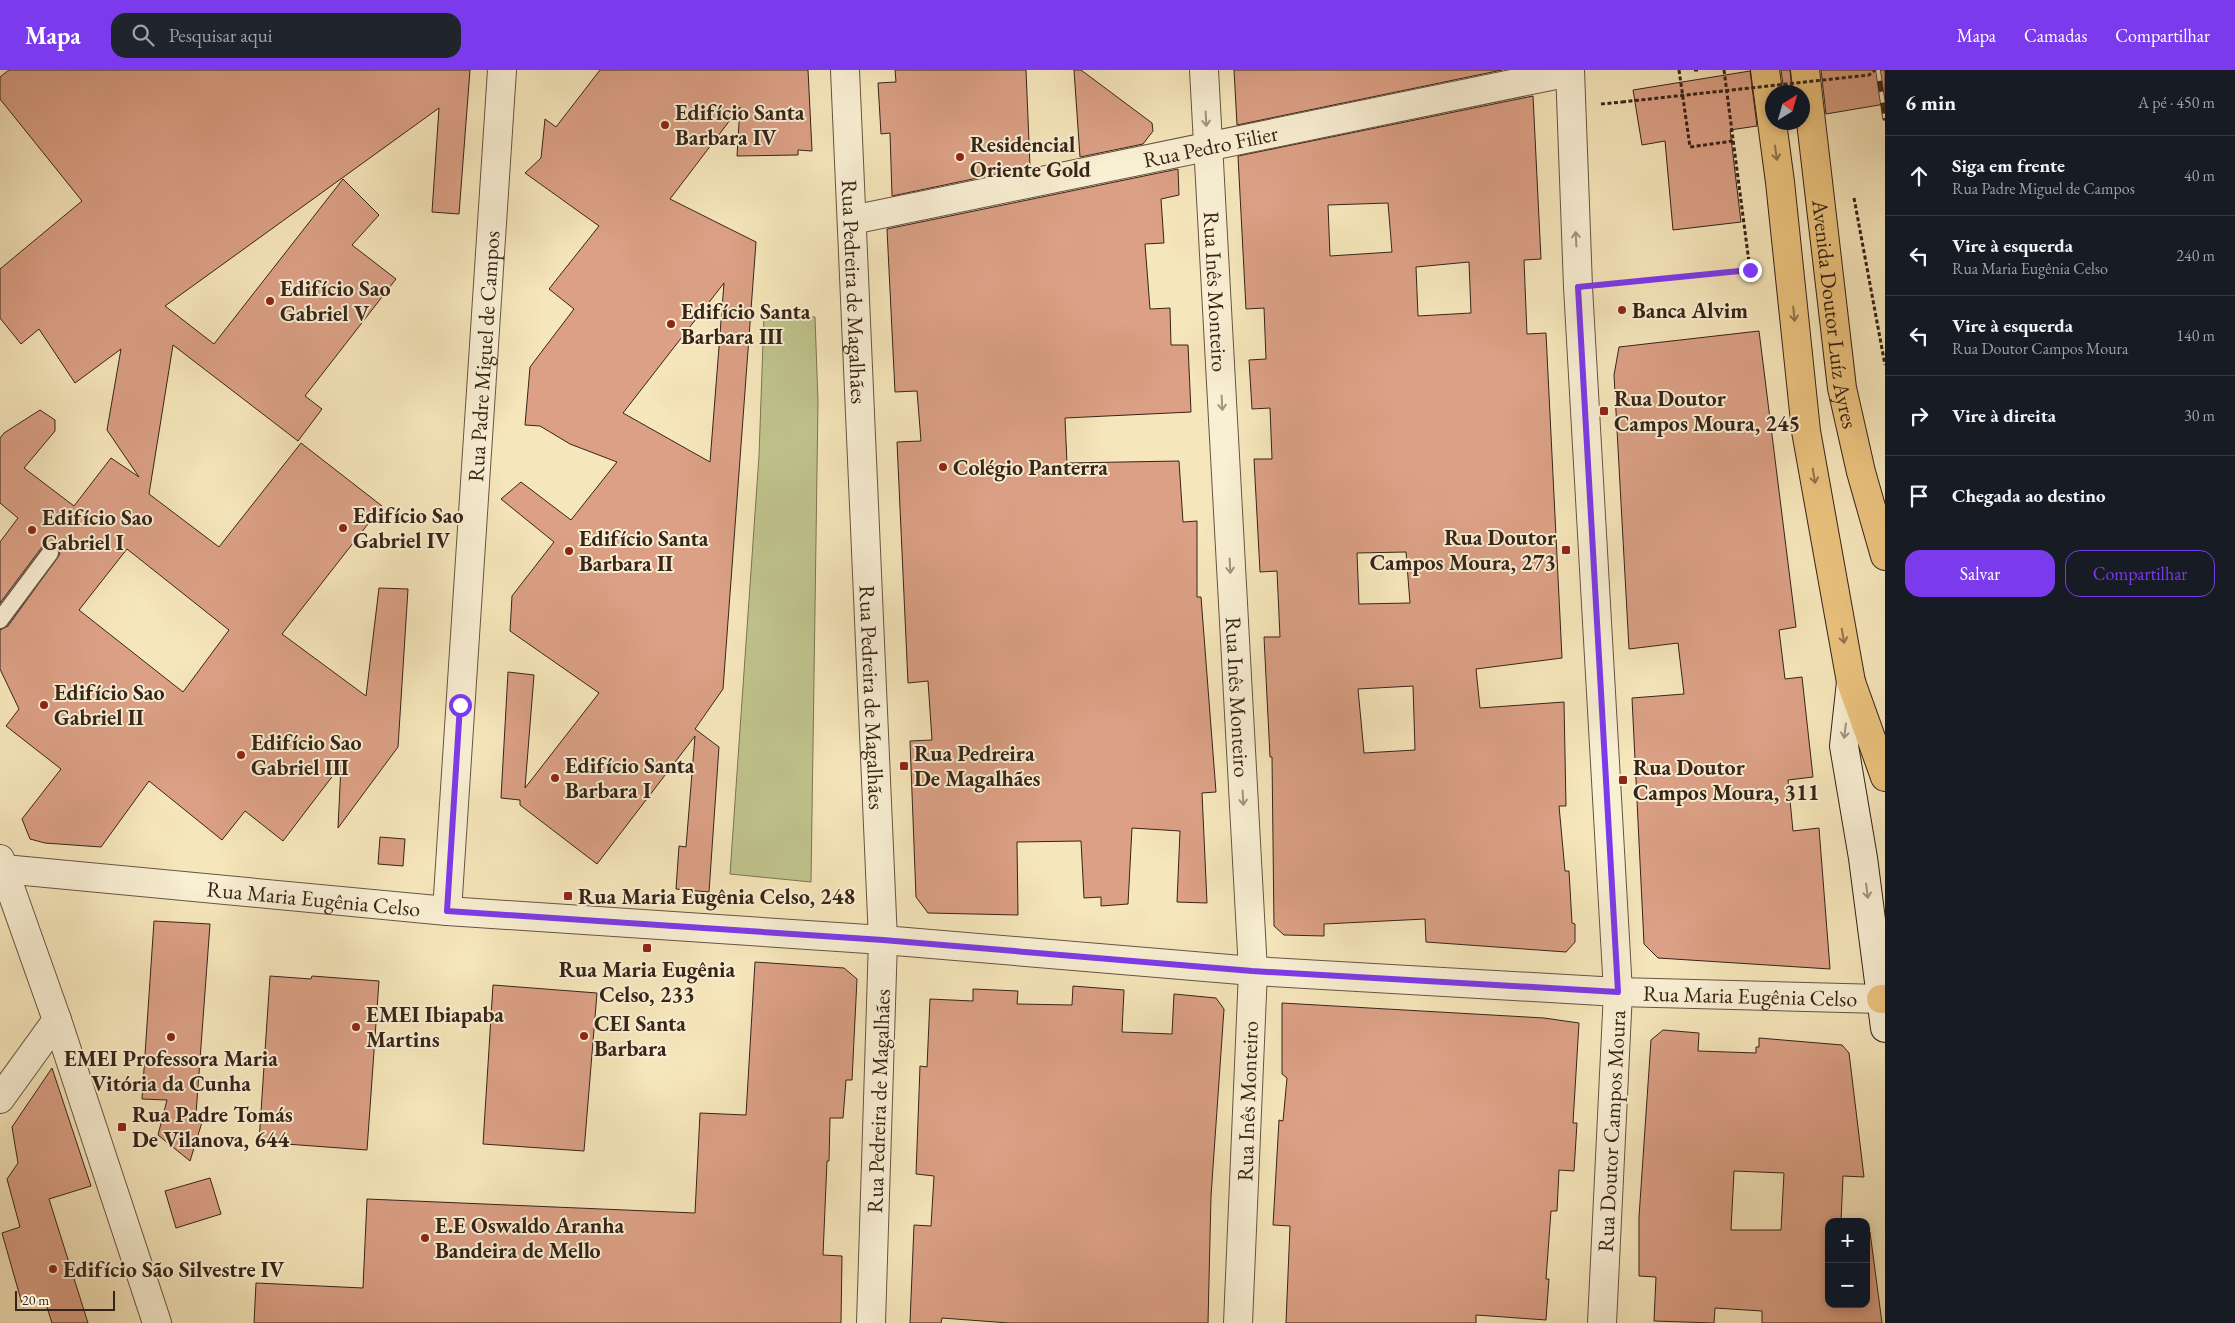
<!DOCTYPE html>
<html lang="pt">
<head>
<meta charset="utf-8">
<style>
  body { margin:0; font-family:"EB Garamond",serif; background:#20242c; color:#f1f3f6 }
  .controls { position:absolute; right:15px; bottom:15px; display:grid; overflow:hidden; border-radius:10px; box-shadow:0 2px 8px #0003 }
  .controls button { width:45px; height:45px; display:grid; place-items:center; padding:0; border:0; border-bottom:1px solid #363941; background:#171b24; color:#f1f3f6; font:25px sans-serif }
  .compass { position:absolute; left:1765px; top:15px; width:45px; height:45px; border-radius:50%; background:#171b24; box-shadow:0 2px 8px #0003; rotate:37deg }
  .scale { position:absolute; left:15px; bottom:12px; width:100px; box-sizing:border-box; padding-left:5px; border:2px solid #372318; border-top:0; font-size:14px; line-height:18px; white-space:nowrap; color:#372318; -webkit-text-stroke:4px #f9efd3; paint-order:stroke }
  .stop { position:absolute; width:15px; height:15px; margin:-11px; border:4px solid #7c3aed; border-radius:50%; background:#fff }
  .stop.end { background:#7c3aed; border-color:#fff; box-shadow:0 1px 5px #0008 }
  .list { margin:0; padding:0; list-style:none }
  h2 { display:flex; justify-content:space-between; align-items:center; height:65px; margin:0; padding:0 20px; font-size:21px }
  h2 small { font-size:16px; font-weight:400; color:#9ea1a6 }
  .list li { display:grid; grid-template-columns:32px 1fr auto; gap:15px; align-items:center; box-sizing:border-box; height:80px; padding:0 20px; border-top:1px solid #363941 }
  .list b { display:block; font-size:19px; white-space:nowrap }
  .list p { margin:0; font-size:16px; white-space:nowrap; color:#9ea1a6 }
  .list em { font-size:16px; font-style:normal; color:#9ea1a6 }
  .actions { display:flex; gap:10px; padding:15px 20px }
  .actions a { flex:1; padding:11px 0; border:1px solid #7c3aed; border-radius:15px; text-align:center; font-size:18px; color:#7c3aed }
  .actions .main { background:#7c3aed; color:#fff }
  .icon { flex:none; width:28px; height:28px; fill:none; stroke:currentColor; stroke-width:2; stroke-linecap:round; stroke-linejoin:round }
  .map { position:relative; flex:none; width:1885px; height:1253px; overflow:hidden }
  header { display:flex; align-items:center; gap:30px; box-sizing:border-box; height:70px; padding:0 25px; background:#7c3aed; color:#fff }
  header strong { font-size:24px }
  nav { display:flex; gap:28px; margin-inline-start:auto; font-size:18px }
  .search { width:350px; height:45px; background:#20242c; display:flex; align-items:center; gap:12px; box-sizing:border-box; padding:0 18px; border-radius:15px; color:#9ea1a6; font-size:19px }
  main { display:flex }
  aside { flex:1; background:#171b24 }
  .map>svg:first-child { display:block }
  .green { fill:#c0c48d; stroke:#7c7452 }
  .building { fill:#dba085; stroke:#372318; fill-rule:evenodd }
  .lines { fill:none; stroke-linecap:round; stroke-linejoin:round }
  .lane-casing { stroke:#675441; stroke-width:19 }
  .street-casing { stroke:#675441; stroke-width:30 }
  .secondary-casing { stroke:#372318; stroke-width:30 }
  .highway-casing { stroke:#372318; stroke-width:30 }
  .path { stroke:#372318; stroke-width:3; stroke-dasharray:4 2.5; stroke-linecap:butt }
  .lane { stroke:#f9efd3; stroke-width:16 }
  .street { stroke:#f9efd3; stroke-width:28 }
  .secondary { stroke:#f9efd3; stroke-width:28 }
  .highway { stroke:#ebc37e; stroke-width:28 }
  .rail-casing { stroke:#372318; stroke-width:5.5 }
  .rail { stroke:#f9efd3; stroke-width:4; stroke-dasharray:11; stroke-linecap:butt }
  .path-bridge { stroke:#372318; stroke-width:3; stroke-dasharray:4 2.5; stroke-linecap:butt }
  .oneway { stroke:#a2937f }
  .oneway2 { stroke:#91734b }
  .route { stroke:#7c3aed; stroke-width:6 }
  .poi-dot { fill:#8f2418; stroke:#f9efd3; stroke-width:2 }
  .labels { text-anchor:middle; stroke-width:4; stroke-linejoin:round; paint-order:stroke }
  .poi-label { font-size:22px; font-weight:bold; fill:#372318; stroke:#f9efd3; text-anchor:start }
  .street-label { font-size:22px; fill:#372318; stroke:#f9efd3 }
</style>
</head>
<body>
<header>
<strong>Mapa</strong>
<div class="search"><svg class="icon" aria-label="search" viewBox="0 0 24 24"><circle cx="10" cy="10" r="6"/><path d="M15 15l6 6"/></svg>Pesquisar aqui</div>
<nav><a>Mapa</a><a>Camadas</a><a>Compartilhar</a></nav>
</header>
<main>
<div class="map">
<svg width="1885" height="1253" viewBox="0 0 1885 1253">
  <rect width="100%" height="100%" fill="#f6e6bb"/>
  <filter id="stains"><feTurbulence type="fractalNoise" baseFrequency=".004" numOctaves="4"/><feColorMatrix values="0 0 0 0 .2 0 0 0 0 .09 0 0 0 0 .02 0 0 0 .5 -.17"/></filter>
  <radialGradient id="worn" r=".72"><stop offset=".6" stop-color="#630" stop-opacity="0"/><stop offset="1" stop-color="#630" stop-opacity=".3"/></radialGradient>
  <!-- green -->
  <path class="green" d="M764,245L815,247L818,332L811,812L730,804L759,386Z"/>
  <!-- building -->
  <path class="building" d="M9,0H470L459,144L432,142L439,38L165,236L214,274L343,109L379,145L352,175L396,209L305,326L322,339L298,371L173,275L149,424L219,477L301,373L382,436L282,564L366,626L379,518L408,519L398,677L338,758L341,695L283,771L245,741L222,770L149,711L101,777L45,773L30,769L22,749L61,699L6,656L19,639L0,599V560L8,556L60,484L56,475L52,473L42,477L0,533V472L18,448L0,433V368L4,363L40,340L55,350V361L24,398L74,436L111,388L139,407L107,360L121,279L75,313L39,259L21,274L0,248V199L82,131L0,29V7ZM127,479L229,560L183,622L79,540Z
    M600,0H808L812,81L798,80V85L737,86L740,37L670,129L756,172L723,619L695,659L719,677L709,822L676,819L679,776L686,777L695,666L597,794L520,735V730L501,728L508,602L534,605L525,718L599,623L510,561L512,526L554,472L501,429L521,412L571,450L617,392L570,374L540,356L525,355L530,297L574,239L549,219L599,156L525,103L541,88L545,49L556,57ZM724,213L710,392L623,343Z
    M895,0H1026L1030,97L892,126L890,63L881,64L878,13L896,12Z
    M1074,0H1081L1152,53L1153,61L1143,74L1080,87Z
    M1234,0H1502L1237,55Z
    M1781,0H1790L1792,22H1784Z
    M1821,0H1885V34L1826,44Z
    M1750,1L1757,56L1730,60L1741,152L1673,160L1665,71L1642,75L1633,20Z
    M1533,26L1541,189L1524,190L1527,264L1546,263L1562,588L1476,599L1480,638L1564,632L1566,736H1559L1565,801H1569L1572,853L1575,854V872L1566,882L1426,872L1425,849L1324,854V866L1284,865L1274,856L1272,687H1270L1264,567H1280L1277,501L1260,502L1254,389H1272L1270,338L1252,339L1249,290L1266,289L1264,238L1246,239L1238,86ZM1388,133L1392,182L1330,186L1328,135ZM1469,192L1471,243L1418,246L1416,197ZM1406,482L1410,533L1359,534L1357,483ZM1413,616L1415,680L1364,683L1358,619Z
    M1178,99L1179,125L1161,129L1164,173L1145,174L1150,239L1170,238L1171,275H1188L1191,342L1065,348L1067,393L1179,391L1183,452L1197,451V527H1201L1216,722L1202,723L1207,833L1177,832L1180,761L1132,758L1128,834L1101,836V827L1084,828L1081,771L1017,772L1018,845L928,843L916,827L910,671L932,670L928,611L908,613L897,372L921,371L917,321L895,322L887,159Z
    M1759,261L1796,557L1779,560L1785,609L1802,607L1813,707L1788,710L1793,761L1819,758L1830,899L1658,888L1644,874L1632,628L1684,624L1678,573L1629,579L1614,305L1619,277Z
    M380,767L405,769L403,796L378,794Z
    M154,851L210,854L196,1044L203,1049L190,1091L158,1065L167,1030L142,1029Z
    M755,892L844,898L857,909L852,1010H846L843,1048H830L829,1091H827L823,1185L842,1186L841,1253H254L256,1213L363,1218L367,1129L695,1143L700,1043L746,1045Z
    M270,906L311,909L312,906L379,911L367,1080L259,1072Z
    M493,915L597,923L584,1081L483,1074Z
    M1073,916L1124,920L1122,962L1172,964L1174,924L1216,928L1224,939L1211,1126L1208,1253H1009L942,1248L941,1253H910L914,1155L931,1156L934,1106L916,1104L920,996L927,997L930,929L973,931V919L1018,921L1017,934L1072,935Z
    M1282,933L1544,948L1579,953L1573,1053H1577L1574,1101L1559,1100L1557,1141H1551L1546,1209H1549L1546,1250L1476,1245V1253H1286L1290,1156L1273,1155L1279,1050L1283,1051L1287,1008L1282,1004Z
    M1663,960L1699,963L1698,981L1756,983V977H1759V968L1842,975L1849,983L1864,1107L1843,1106L1841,1152H1829V1234H1866V1162H1870L1882,1253H1762V1241L1715,1238L1714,1253L1654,1251L1656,1207L1639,1206V1147L1651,970ZM1734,1101L1784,1103L1781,1160H1731Z
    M52,998L91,1116L49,1129L88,1253H52L45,1231L23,1237L2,1163L20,1157L7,1109L18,1093L12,1057Z
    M210,1108L221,1144L176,1158L165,1121Z"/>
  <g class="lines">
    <!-- lane casing -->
    <g class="lane-casing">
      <path id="lane" d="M0,550L50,483"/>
    </g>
    <!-- street casing -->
    <g class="street-casing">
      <g id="street">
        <path id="s1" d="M845,0L883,870L871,1253"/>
        <path id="s2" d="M1204,0L1253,901L1238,1253"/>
        <path d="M1570,0L1578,217L1618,922L1602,1253"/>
        <path id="s3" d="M852,150L1570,2"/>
        <path d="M0,789L57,950L157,1253"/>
        <path id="s4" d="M4,799L447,841L883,870L1253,901L1618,922L1881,929"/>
        <path id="s5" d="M447,841L502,0"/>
        <path d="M0,1029L57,950"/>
      </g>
    </g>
    <!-- secondary casing -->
    <g class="secondary-casing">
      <path id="secondary" d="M1851,612L1844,676L1863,788L1885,958"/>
    </g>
    <!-- highway casing -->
    <g class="highway-casing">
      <g id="highway">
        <path d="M1765,0L1780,112L1806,361L1851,612L1885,707"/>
        <path id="s6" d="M1805,0L1842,318L1861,402L1885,486"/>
        <path d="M1881,929H1885"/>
      </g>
    </g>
    <!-- path -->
    <path class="path" d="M1679,0L1690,77L1733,71
      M1694,0H1698
      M1724,0L1750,200
      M1601,34L1622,32
      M1854,128L1885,295
      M1609,214L1759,200"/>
    <!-- lane -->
    <use href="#lane" class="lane"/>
    <!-- street -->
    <use href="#street" class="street"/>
    <!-- secondary -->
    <use href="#secondary" class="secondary"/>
    <!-- highway -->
    <use href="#highway" class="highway"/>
    <!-- rail casing -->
    <g class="rail-casing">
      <path id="rail" d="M1878,0L1885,48"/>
    </g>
    <!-- rail -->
    <use href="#rail" class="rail"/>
    <!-- path-bridge -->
    <path class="path-bridge" d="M1622,32L1869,5L1875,0"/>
  </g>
  <!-- one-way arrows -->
  <defs><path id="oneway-shaft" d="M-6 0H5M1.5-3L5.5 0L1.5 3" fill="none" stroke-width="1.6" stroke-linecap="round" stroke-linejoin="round" transform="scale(1.25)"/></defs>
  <g class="oneway">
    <use href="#oneway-shaft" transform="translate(1206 49) rotate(87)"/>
    <use href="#oneway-shaft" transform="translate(1576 169) rotate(-93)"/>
    <use href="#oneway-shaft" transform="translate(1222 333) rotate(87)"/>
    <use href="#oneway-shaft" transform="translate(1230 496) rotate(87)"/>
    <use href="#oneway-shaft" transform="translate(1845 661) rotate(97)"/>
    <use href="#oneway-shaft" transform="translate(1243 728) rotate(87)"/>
    <use href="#oneway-shaft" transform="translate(1867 821) rotate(83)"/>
  </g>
  <g class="oneway2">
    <use href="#oneway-shaft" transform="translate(1776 83) rotate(82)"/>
    <use href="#oneway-shaft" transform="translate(1794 244) rotate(84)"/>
    <use href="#oneway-shaft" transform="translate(1814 406) rotate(80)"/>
    <use href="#oneway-shaft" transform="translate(1843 566) rotate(80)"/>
  </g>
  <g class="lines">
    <!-- route -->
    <path class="route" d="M460,635L447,841L883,870L1252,901L1618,922L1578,217L1750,200"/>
  </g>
  <!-- markers -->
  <g class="poi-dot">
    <circle cx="665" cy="55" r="5"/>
    <circle cx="960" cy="87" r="5"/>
    <circle cx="270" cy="231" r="5"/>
    <circle cx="1622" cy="240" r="5"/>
    <circle cx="671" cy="254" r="5"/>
    <rect x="1599" y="336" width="10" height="10" rx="2.5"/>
    <circle cx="943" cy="397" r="5"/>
    <circle cx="343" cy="458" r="5"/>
    <circle cx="32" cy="460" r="5"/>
    <rect x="1561" y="475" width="10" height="10" rx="2.5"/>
    <circle cx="569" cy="481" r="5"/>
    <circle cx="44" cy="635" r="5"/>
    <circle cx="241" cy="685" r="5"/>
    <rect x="899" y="691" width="10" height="10" rx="2.5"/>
    <circle cx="555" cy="708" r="5"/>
    <rect x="1618" y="705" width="10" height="10" rx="2.5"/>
    <rect x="563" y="821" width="10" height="10" rx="2.5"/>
    <rect x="642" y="873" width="10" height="10" rx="2.5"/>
    <circle cx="356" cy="957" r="5"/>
    <circle cx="584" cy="966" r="5"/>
    <circle cx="171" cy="967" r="5"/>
    <rect x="117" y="1052" width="10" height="10" rx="2.5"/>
    <circle cx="425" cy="1168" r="5"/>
    <circle cx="53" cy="1199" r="5"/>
  </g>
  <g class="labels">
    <!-- poi labels -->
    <g class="poi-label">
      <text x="675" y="50">Edifício Santa<tspan x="675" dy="25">Barbara IV</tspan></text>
      <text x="970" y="82">Residencial<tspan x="970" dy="25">Oriente Gold</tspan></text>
      <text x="280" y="226">Edifício Sao<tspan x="280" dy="25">Gabriel V</tspan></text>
      <text x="1632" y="248">Banca Alvim</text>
      <text x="681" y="249">Edifício Santa<tspan x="681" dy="25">Barbara III</tspan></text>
      <text x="1614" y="336">Rua Doutor<tspan x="1614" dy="25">Campos Moura, 245</tspan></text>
      <text x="953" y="405">Colégio Panterra</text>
      <text x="353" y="453">Edifício Sao<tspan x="353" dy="25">Gabriel IV</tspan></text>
      <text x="42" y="455">Edifício Sao<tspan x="42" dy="25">Gabriel I</tspan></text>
      <text x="1556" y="475" text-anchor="end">Rua Doutor<tspan x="1556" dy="25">Campos Moura, 273</tspan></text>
      <text x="579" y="476">Edifício Santa<tspan x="579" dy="25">Barbara II</tspan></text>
      <text x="54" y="630">Edifício Sao<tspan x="54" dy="25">Gabriel II</tspan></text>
      <text x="251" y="680">Edifício Sao<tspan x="251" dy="25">Gabriel III</tspan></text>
      <text x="914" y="691">Rua Pedreira<tspan x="914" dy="25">De Magalhães</tspan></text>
      <text x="565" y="703">Edifício Santa<tspan x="565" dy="25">Barbara I</tspan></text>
      <text x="1633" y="705">Rua Doutor<tspan x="1633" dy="25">Campos Moura, 311</tspan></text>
      <text x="578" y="834">Rua Maria Eugênia Celso, 248</text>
      <text x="647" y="907" text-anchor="middle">Rua Maria Eugênia<tspan x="647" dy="25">Celso, 233</tspan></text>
      <text x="366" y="952">EMEI Ibiapaba<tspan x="366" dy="25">Martins</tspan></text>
      <text x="594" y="961">CEI Santa<tspan x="594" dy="25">Barbara</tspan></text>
      <text x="171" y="996" text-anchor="middle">EMEI Professora Maria<tspan x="171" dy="25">Vitória da Cunha</tspan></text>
      <text x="132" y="1052">Rua Padre Tomás<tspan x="132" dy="25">De Vilanova, 644</tspan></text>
      <text x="435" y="1163">E.E Oswaldo Aranha<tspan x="435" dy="25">Bandeira de Mello</tspan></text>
      <text x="63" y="1207">Edifício São Silvestre IV</text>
    </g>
    <!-- street labels -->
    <g class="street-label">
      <text dy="8" stroke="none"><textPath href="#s3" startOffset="366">Rua Pedro Filier</textPath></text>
      <text dy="8" stroke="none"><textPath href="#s1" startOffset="222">Rua Pedreira de Magalhães</textPath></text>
      <text dy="8" stroke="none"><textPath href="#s2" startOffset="222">Rua Inês Monteiro</textPath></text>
      <text dy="8" stroke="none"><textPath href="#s6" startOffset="246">Avenida Doutor Luíz Ayres</textPath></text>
      <text dy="8" stroke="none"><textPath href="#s5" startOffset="556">Rua Padre Miguel de Campos</textPath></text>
      <text dy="8" stroke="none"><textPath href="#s1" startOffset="628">Rua Pedreira de Magalhães</textPath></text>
      <text dy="8" stroke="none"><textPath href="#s2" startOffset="628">Rua Inês Monteiro</textPath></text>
      <text dy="8" stroke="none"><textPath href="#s4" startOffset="311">Rua Maria Eugênia Celso</textPath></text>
      <text dy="8" stroke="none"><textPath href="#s4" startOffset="1751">Rua Maria Eugênia Celso</textPath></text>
      <text transform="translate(878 1031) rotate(-88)" y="8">Rua Pedreira de Magalhães</text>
      <text transform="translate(1247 1031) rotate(-88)" y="8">Rua Inês Monteiro</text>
      <text transform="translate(1611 1061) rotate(-87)" y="8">Rua Doutor Campos Moura</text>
    </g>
  </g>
  <rect width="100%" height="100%" filter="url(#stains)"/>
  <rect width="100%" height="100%" fill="url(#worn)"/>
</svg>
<div class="controls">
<button>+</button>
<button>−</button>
</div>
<svg class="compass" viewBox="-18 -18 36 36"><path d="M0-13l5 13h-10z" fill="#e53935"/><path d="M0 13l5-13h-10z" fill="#9ea1a6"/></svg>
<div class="scale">20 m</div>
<div class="stop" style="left:460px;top:635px"></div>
<div class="stop end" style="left:1750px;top:200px"></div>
</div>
<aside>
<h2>6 min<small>A pé · 450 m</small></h2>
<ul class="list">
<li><svg class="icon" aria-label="ahead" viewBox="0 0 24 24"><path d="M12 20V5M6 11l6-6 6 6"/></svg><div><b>Siga em frente</b><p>Rua Padre Miguel de Campos</p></div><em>40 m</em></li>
<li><svg class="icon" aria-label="left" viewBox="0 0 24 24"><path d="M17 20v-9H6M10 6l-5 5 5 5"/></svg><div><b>Vire à esquerda</b><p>Rua Maria Eugênia Celso</p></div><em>240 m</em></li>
<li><svg class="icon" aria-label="left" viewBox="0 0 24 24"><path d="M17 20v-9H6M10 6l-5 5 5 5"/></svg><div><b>Vire à esquerda</b><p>Rua Doutor Campos Moura</p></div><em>140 m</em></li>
<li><svg class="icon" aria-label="right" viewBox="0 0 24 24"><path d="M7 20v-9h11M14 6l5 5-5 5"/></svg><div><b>Vire à direita</b></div><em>30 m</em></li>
<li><svg class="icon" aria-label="arrive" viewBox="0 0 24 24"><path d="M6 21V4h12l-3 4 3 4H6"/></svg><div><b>Chegada ao destino</b></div></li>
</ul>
<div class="actions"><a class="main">Salvar</a><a>Compartilhar</a></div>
</aside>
</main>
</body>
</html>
